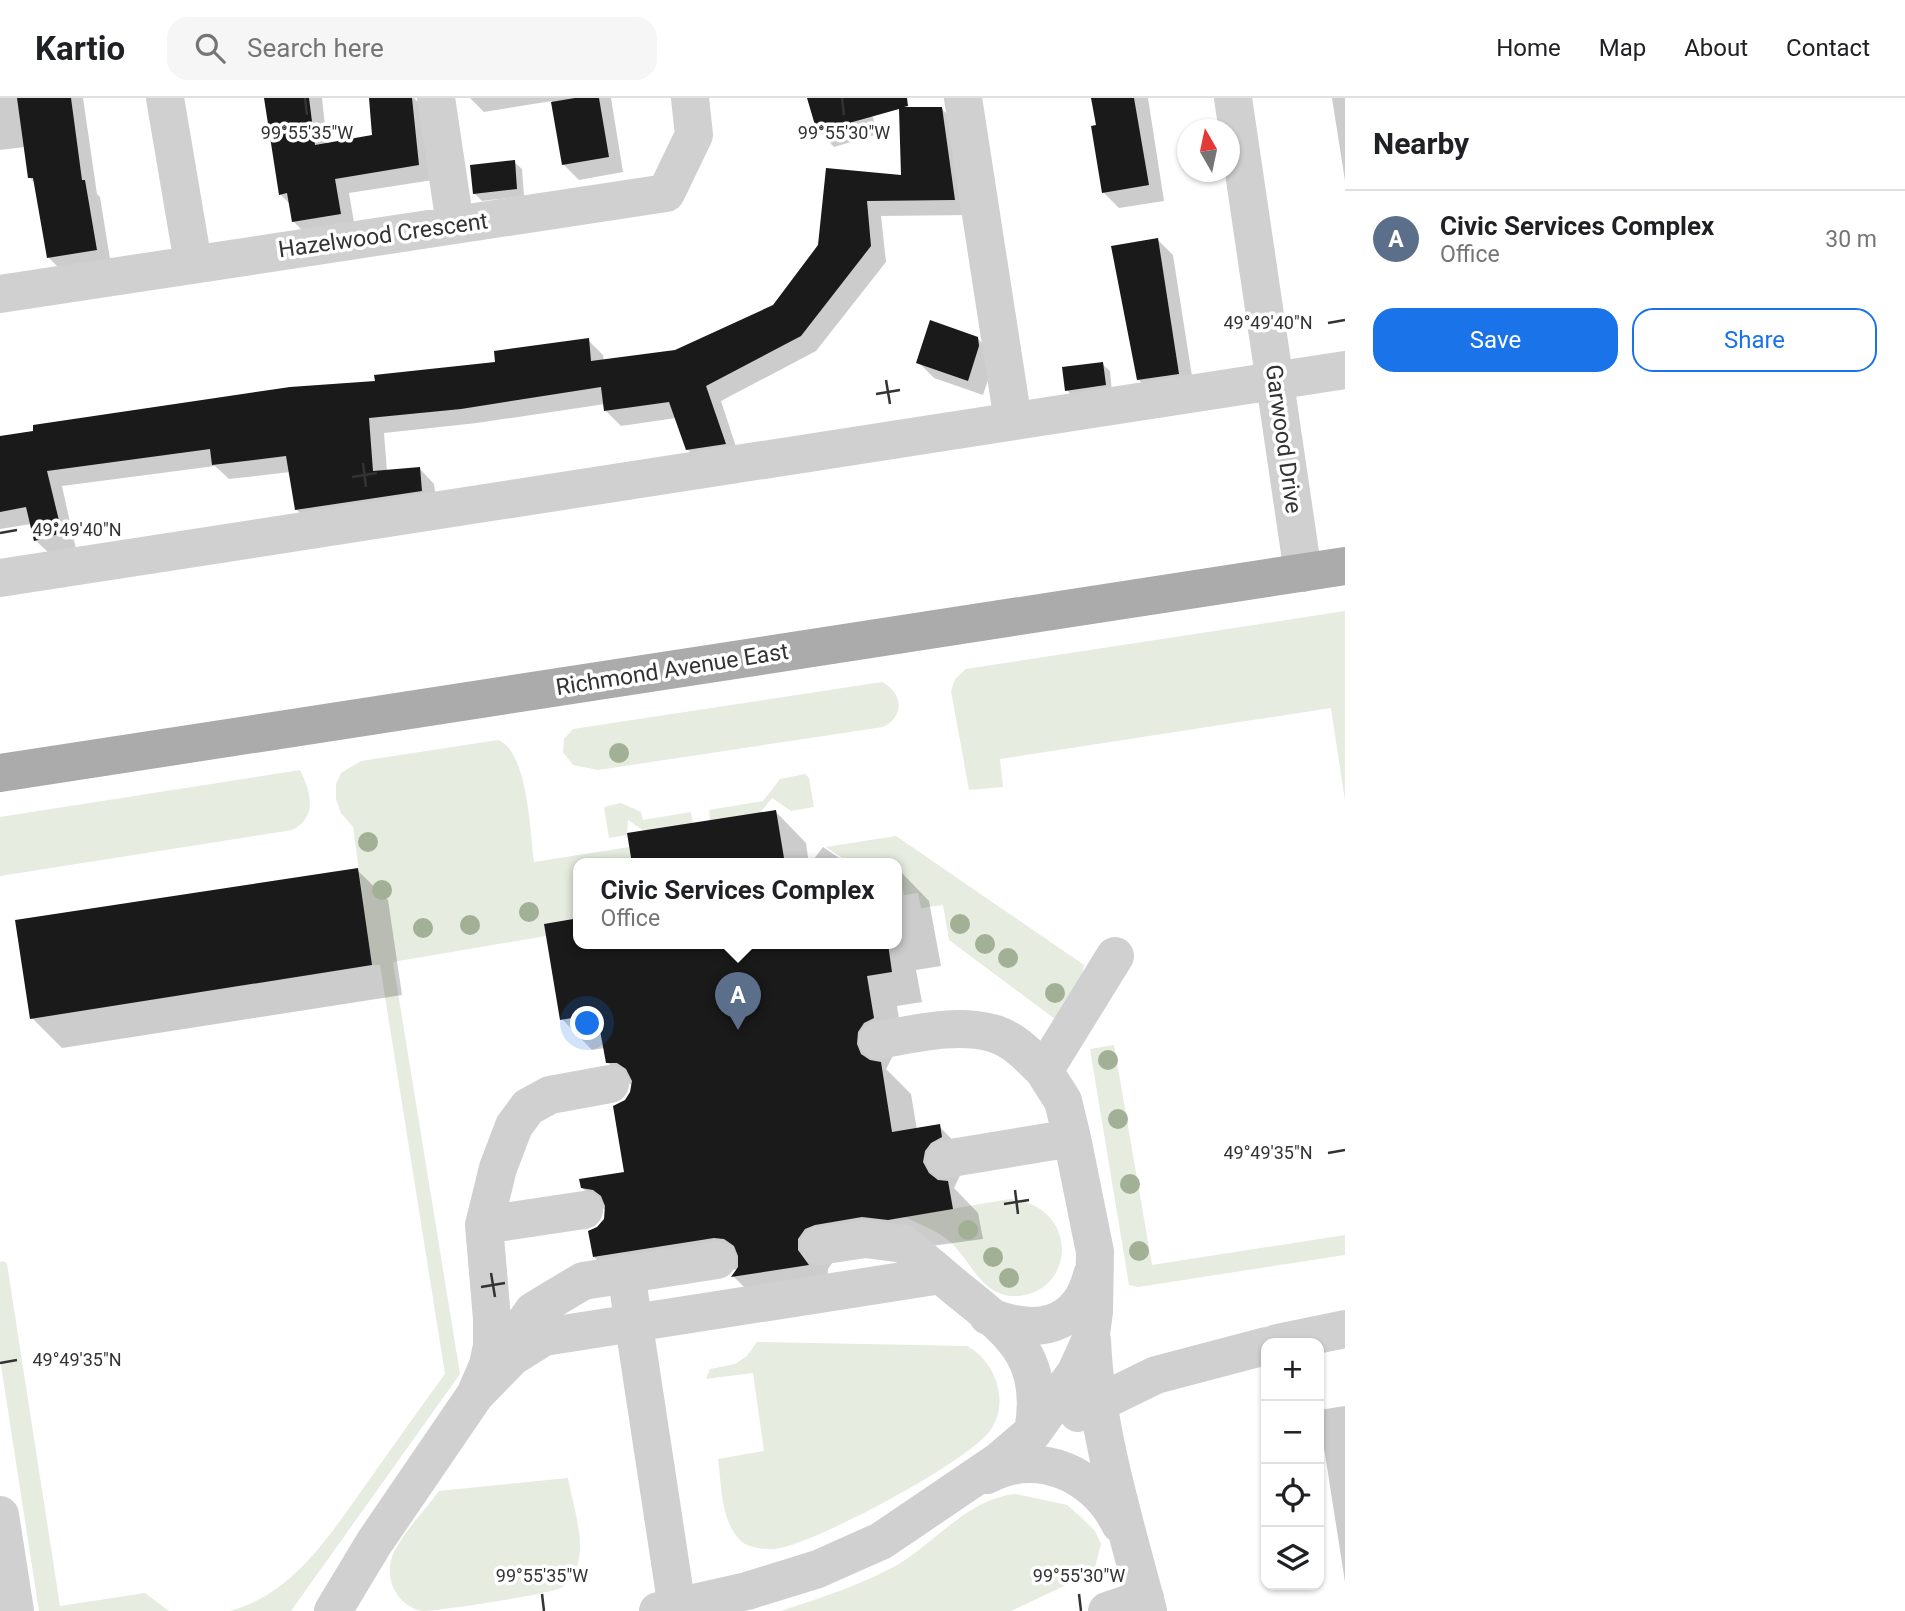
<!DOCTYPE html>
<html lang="en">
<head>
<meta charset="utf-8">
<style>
  body { margin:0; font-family:Roboto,sans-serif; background:#f6f6f6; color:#202124 }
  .controls { position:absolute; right:21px; bottom:21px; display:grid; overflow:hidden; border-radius:14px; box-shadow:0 2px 5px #0004 }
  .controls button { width:63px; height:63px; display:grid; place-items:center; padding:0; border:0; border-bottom:2px solid #e0e0e0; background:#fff; color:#202124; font:35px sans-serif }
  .compass { position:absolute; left:1177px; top:21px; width:63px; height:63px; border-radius:50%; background:#fff; box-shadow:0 2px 5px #0004; rotate:351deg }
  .you { position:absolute; left:588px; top:926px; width:24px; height:24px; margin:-18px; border:5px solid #fff; border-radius:50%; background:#1a73e8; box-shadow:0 0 0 10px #1a73e833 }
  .badge { display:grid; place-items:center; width:46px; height:46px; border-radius:50%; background:#1a73e8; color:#fff; font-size:23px; font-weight:700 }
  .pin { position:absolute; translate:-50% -58px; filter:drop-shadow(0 2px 4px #0008) }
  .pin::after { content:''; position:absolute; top:37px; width:24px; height:21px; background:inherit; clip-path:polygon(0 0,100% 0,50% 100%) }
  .popup { position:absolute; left:573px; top:760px; width:329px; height:91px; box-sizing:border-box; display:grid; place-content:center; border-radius:14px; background:#fff; filter:drop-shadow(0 2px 5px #0005); font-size:23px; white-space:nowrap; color:#757577 }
  .popup b { font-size:26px; color:#202124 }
  .popup::after { content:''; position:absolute; left:50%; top:100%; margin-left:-14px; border:14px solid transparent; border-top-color:#fff }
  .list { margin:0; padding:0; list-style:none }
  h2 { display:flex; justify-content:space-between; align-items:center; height:91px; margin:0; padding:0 28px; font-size:30px }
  h2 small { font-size:23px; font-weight:400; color:#757577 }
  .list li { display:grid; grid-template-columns:46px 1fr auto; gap:21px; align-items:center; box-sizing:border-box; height:98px; padding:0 28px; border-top:2px solid #e0e0e0 }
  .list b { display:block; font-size:26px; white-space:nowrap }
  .list p { margin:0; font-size:23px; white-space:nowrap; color:#757577 }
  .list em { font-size:23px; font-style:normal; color:#757577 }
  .actions { display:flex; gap:14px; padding:21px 28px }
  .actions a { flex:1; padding:16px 0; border:2px solid #1a73e8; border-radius:21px; text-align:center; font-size:24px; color:#1a73e8 }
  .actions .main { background:#1a73e8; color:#fff }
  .icon { flex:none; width:38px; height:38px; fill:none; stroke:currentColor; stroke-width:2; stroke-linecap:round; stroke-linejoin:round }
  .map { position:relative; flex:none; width:1345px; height:1513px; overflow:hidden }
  header { display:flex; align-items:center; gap:42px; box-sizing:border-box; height:98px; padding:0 35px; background:#fff; border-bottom:2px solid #e0e0e0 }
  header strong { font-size:33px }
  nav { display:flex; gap:38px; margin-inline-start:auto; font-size:24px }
  .search { width:490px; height:63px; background:#f6f6f6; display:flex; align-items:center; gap:18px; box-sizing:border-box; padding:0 24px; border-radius:21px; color:#757577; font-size:26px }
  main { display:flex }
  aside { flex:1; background:#fff }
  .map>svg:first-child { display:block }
  .green { fill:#e6ecdf }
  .shadow { fill:#0003 }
  .building { fill:#1a1a1a }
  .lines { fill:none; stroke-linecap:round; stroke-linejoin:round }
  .minor { stroke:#d0d0d0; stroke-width:38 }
  .major { stroke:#ababab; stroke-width:38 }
  .tree { fill:#a2b095 }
  .ticks { fill:none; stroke:#333; stroke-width:2.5 }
  .labels { text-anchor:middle; stroke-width:7; stroke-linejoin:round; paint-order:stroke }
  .street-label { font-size:23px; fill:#333; stroke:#fff }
  .ticks-label { font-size:18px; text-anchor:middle; fill:#333; stroke:#fff; stroke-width:7; stroke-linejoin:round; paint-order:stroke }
</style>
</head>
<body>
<header>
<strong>Kartio</strong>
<div class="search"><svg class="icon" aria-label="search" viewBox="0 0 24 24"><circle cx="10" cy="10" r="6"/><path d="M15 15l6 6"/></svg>Search here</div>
<nav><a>Home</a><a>Map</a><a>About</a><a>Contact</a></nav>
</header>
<main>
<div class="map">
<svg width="1345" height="1513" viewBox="0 0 1345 1513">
  <rect width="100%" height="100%" fill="#fff"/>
  <!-- green -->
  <path class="green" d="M1345,513V703L1331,610L1000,661L1003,689L969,692L951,593L955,581L966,571Z
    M882,584C903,595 905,618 883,629L598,672L573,667L563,654L564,641L573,631Z
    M498,642C528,653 530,735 534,764L629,749L632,766H579V820L544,826L546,838L393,864L460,1276L291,1513H230C297,1495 334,1430 372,1378C396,1344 420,1310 445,1276L380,867H372L353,729L341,715L336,701V686L341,675L361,663Z
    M300,672C311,694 318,719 292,732L0,778V719Z
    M805,676L809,680L814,709L791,713L772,700L760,715L710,723L709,712L763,703L780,681Z
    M621,705L641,714L643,722L691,714L693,726L644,733L628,722L627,737L609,740L604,709Z
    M896,738L1084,867L1082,877L1055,921L949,842L943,807L921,810L918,795L904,797L897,766H851L826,749Z
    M1114,947L1152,1167L1345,1137V1157L1138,1189L1129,1187L1090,951Z
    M1010,1101C1080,1108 1076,1194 1017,1198C981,1200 971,1161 948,1142C935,1131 920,1127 905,1119Z
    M4,1163L7,1166L60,1508L145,1495L169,1513H39L0,1261V1164Z
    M757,1244L967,1248C996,1263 1011,1306 989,1334C965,1365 815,1446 775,1451C764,1452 748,1450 740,1442C720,1422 722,1387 718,1361L764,1353L753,1275L706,1281L710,1271L735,1266L747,1258Z
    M568,1380C574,1414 595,1466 561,1490C543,1497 440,1513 423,1513C398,1509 384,1482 392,1459C399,1439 426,1411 439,1393Z
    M1016,1396L1067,1407L1081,1419L1095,1433L1101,1446L1095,1469L1083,1479L1011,1513H781C820,1500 861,1487 897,1467C936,1444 969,1400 1016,1396Z"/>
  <!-- shadow -->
  <path class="shadow" d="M0,0H83L97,96L100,99L111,167L64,175L49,160L36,86L30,80L25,49L0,52Z
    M265,0H322L327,47L373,38L371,0H414L427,13L433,82L349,95L355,130L308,138L293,123L290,106L280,96Z
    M470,0H611L623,74L579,82L563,66L552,3L484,14Z
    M809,0H867L878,36L834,49L819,33Z
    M1093,0H1148L1164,103L1119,110L1104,95Z
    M1332,0H1345V83Z
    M942,11L957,26L970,117L881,118L886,164L816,253L721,303L740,361L703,366L687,351L676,320L621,328L605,312V306L477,325L384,335L387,373L419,370L434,386L437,408L312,427L296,411L290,374L229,381L215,368L62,388L76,451L51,457L35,442L31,426L0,431V340L497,266L588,242L603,257L604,264L675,254L774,208L819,148L828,72L903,79Z
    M514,64L522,71L524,98L482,103L474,95Z
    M1158,142L1173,157L1194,291L1154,297L1138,281Z
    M977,240L993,256L994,264L983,297L934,280L918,264Z
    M1102,266L1110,273L1112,294L1074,300L1067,292Z
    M776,714L806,745L809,766H634Z
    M823,749L848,766H810Z
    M357,772L388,802L402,897L62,950L32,920Z
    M899,772L929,803L941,868L916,872L922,904L897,908L904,951L894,956L886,971L911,996L917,1032L939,1028L969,1059L954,1090L978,1115L983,1141L835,1161L828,1171L827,1184L763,1208L733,1178L738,1171L625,1189L594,1159L598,1131L606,1121L607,1114L582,1090L626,1075V1004L633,989L607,964L605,950L592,952L562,921L579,846H897Z
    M1345,1308V1484L1319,1318V1312Z"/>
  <!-- building -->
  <path class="building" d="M17,0H71L82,82H85L97,152L47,160L33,80H28Z
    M264,0H309L315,47L372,37L369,0H412L419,67L335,81L341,116L292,124L287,95L279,97Z
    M575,0H599L609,59L562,67L551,4Z
    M807,0H907L908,8L904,9H942L955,102L867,103L871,148L801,238L706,288L726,346L686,352L669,304L604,313L601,289L461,311L369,320L373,373L420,369L422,393L295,412L286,358L212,367L210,351L47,373L62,435L34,443L26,409L0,414V338L33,333V327L290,289L375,283L374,277L495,264L494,253L589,240L591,263L675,252L773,207L818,147L826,70L901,77L899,11L817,34Z
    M1091,0H1134L1149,87L1102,95L1091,28L1096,27Z
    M515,62L517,91L473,96L470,67Z
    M1158,140L1179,276L1137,282L1111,148Z
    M930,222L978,239L979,248L968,283L916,265Z
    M1103,264L1106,287L1065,293L1062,269Z
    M776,712L785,766H632L627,735Z
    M358,770L372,867L30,921L15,822Z
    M579,820V846H888L892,874L867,878L874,920L864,925L858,934L857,946L861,956L870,962L881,964L892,1034L940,1026L942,1039L931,1045L925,1053L923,1064L929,1075L938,1082L948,1083L953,1111L888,1122L862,1119L815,1127L805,1131L798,1141V1152L809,1167L731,1179L738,1169V1158L734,1148L724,1141L714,1140L593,1159L588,1133L597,1129L604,1121L605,1108L601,1098L593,1092L581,1090L579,1081L624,1074L613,1008L625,1002L630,994L632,983L626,971L617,965H606L597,916L560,922L544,826Z"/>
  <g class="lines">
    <!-- minor -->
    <path class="minor" d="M165,0L193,165
      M436,0L455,126
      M963,0L1013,323
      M1233,0L1303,475
      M0,196L666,95L694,37L690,0
      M0,480L1345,272
      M878,942C914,936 956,925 992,935C1013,940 1030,959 1044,973
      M1072,1040L1063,1003L1044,973L1115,858
      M484,1127L584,1112
      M819,1148L865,1141L904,1146L941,1177
      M626,1175L677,1510
      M988,1218C1034,1237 1079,1231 1092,1177
      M1092,1242C1096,1334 1125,1424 1148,1513
      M1277,1245L1345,1231
      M502,1258L533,1213L583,1183L717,1162
      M475,1297L512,1259L544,1239L941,1177C998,1227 1049,1248 1033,1334
      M1078,1315L1156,1277L1266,1248
      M987,1377C1038,1350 1096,1376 1120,1426
      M0,1417L15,1513
      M333,1513L374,1445L475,1297L488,1267L492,1248V1221L484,1127L498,1070L514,1028L528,1009L550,997L610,986
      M658,1513L747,1493L818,1471L881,1443L999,1363L1033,1334L1076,1274L1090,1243L1094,1214L1095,1154L1072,1040L945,1061
      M1107,1513L1145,1500"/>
    <!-- major -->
    <path class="major" d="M0,675L1345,468"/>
  </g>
  <!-- trees -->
  <g class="tree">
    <circle cx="619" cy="655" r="10"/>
    <circle cx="368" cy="744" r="10"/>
    <circle cx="382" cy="792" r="10"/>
    <circle cx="529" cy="814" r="10"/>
    <circle cx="960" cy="826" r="10"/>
    <circle cx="470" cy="827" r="10"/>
    <circle cx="423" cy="830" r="10"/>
    <circle cx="985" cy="846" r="10"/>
    <circle cx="1008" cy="860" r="10"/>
    <circle cx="1055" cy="895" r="10"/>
    <circle cx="1108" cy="962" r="10"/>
    <circle cx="1118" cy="1021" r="10"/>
    <circle cx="1130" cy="1086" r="10"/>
    <circle cx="968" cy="1132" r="10"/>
    <circle cx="1139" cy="1153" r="10"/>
    <circle cx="993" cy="1159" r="10"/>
    <circle cx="1009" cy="1180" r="10"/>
  </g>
  <!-- ticks -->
  <path class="ticks" d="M305,0L307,17M842,0L844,17M1328,225L1345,222M886,282L890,306M876,296L900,292M363,365L366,389M352,379L377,375M0,435L17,432M1328,1055L1345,1052M1015,1092L1018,1116M1004,1106L1029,1102M491,1175L495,1199M481,1189L505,1185M0,1265L17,1262M542,1496L544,1513M1079,1496L1081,1513"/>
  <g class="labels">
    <!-- street labels -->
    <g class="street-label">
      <text transform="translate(383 137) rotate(-8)" y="8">Hazelwood Crescent</text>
      <text transform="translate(1284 341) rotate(82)" y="8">Garwood Drive</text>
      <text transform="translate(672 571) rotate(-9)" y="8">Richmond Avenue East</text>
    </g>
  </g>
  <g class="ticks-label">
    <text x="307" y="41">99°55'35"W</text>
    <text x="844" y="41">99°55'30"W</text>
    <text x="1268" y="231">49°49'40"N</text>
    <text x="77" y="438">49°49'40"N</text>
    <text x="1268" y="1061">49°49'35"N</text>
    <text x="77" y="1268">49°49'35"N</text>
    <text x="542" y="1484">99°55'35"W</text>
    <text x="1079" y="1484">99°55'30"W</text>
  </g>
</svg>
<div class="controls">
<button>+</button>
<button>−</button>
<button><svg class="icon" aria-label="locate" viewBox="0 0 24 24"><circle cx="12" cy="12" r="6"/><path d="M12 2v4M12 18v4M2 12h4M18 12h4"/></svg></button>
<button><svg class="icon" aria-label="layers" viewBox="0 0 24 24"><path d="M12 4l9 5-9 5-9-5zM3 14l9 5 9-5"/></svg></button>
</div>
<svg class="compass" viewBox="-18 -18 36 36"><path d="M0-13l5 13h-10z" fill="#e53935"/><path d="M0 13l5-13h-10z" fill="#757577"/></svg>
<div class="you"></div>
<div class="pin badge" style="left:738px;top:932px;background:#5c6f8a">A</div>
<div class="popup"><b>Civic Services Complex</b>Office</div>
</div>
<aside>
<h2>Nearby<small></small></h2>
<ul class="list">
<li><span class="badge" style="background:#5c6f8a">A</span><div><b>Civic Services Complex</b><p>Office</p></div><em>30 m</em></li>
</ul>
<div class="actions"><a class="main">Save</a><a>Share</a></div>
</aside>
</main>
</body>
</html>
